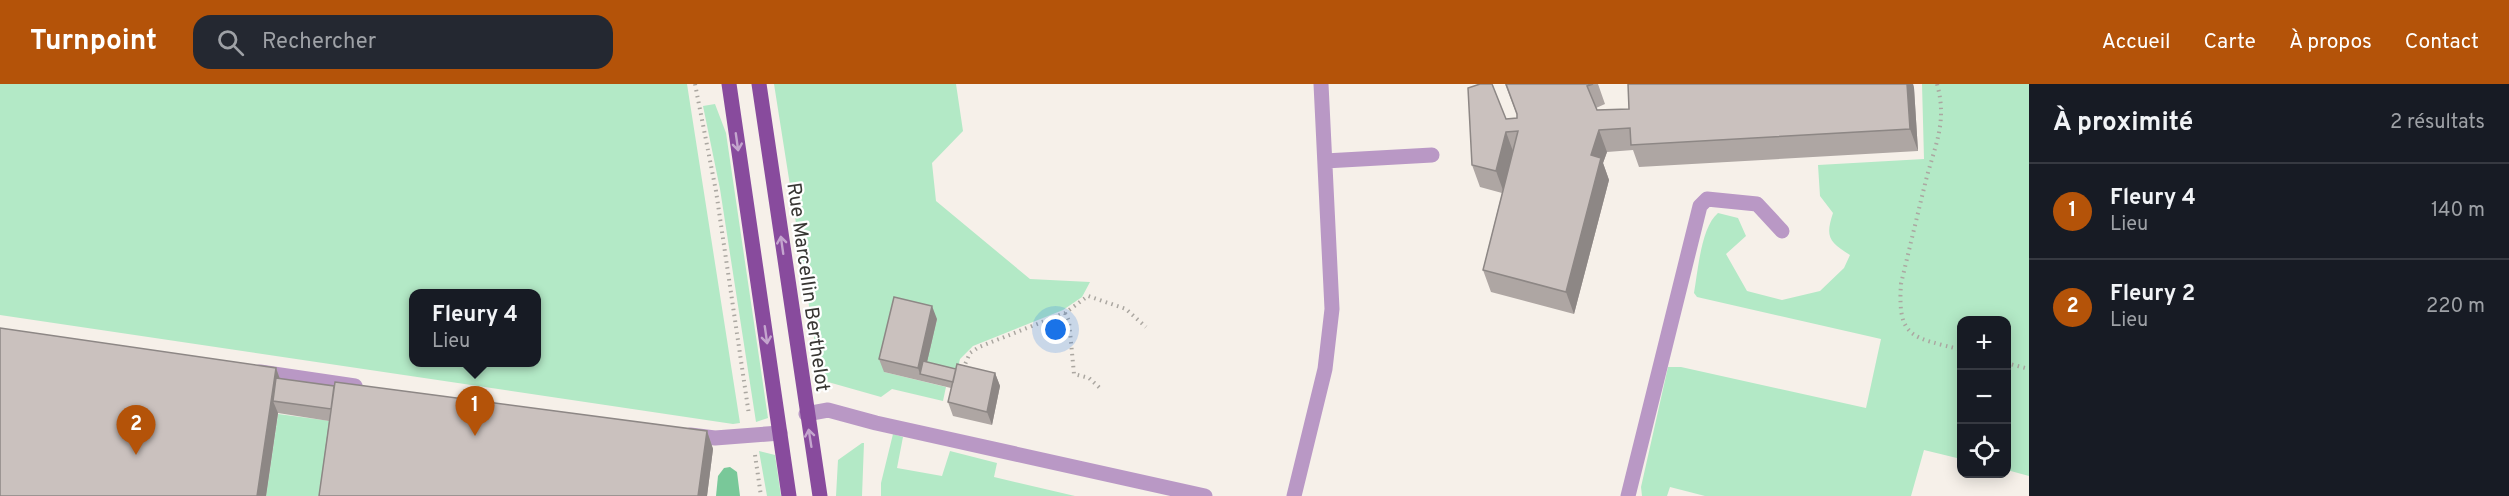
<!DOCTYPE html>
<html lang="fr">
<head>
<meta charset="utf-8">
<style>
  body { margin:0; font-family:Overpass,sans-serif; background:#242831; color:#f1f3f6 }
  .controls { position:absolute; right:18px; bottom:18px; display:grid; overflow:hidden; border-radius:12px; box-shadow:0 3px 15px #0003 }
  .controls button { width:54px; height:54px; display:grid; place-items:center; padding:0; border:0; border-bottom:2px solid #363941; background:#171b24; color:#f1f3f6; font:30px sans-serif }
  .you { position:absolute; left:1056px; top:246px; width:21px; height:21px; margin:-15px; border:4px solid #fff; border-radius:50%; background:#1a73e8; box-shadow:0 0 0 9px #1a73e833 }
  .badge { display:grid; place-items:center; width:39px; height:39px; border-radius:50%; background:#b45309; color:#fff; font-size:20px; font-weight:700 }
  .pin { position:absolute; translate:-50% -50px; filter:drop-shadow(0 2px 3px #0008) }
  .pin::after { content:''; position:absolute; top:32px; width:21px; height:18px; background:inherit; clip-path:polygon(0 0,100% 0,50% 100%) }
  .popup { position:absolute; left:409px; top:205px; width:132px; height:78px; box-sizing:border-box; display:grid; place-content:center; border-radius:12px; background:#171b24; filter:drop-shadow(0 2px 4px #0005); font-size:20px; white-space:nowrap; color:#9ea1a6 }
  .popup b { font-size:22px; color:#f1f3f6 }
  .popup::after { content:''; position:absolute; left:50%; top:100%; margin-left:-12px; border:12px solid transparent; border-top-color:#171b24 }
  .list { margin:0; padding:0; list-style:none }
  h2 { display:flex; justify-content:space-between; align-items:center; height:78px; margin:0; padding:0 24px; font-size:26px }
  h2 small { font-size:20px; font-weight:400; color:#9ea1a6 }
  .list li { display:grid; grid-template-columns:39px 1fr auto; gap:18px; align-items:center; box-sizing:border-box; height:96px; padding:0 24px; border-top:2px solid #363941 }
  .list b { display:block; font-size:22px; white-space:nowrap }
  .list p { margin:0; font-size:20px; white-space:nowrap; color:#9ea1a6 }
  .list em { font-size:20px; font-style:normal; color:#9ea1a6 }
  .icon { flex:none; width:33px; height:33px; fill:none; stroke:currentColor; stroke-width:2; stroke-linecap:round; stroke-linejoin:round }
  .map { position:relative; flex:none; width:2029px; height:412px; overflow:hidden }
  header { display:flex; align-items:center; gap:36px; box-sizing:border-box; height:84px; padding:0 30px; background:#b45309; color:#fff }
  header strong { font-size:28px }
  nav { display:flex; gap:33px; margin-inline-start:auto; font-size:21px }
  .search { width:420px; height:54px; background:#242831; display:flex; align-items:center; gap:15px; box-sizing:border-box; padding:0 21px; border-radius:18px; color:#9ea1a6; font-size:22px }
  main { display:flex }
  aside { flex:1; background:#171b24 }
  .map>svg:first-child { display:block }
  .green { fill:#b3e9c6; fill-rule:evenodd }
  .forest { fill:#79c899 }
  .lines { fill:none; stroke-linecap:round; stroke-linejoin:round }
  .path { stroke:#aba7a1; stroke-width:4; stroke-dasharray:1.5 4.5; stroke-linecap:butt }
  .minor { stroke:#b998c5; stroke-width:15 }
  .major { stroke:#884b9d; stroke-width:15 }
  .wall { fill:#aea6a3 }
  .shaded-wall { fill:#8d8785 }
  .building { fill:#cac1be; stroke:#8d8785; stroke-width:1.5 }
  .oneway { stroke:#c4a5ce }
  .labels { text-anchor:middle; stroke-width:4.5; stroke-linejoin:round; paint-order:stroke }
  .street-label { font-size:20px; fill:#383633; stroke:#fff }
</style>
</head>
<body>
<header>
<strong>Turnpoint</strong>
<div class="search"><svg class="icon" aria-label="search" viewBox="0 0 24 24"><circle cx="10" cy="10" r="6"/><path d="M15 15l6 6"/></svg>Rechercher</div>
<nav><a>Accueil</a><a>Carte</a><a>À propos</a><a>Contact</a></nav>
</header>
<main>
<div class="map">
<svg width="2029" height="412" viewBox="0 0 2029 412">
  <rect width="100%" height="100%" fill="#f6f0e9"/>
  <!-- green -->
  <path class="green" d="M0,0H687L740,339L733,340L0,231ZM414,210H536V278H414Z
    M774,0H956L963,47L932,79L936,117L1030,195L1090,198L1082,213L1063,226L973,262L960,275L956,292L925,284L937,235L884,288L946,303L943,317L892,305L881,313L828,298L819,285Z
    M1922,0H2029V392L2007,386L2006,237H1962L1961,375L1924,366L1911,412H1705L1670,403L1667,412H1642L1641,403L1668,283H1681L1866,324L1881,255L1697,213L1694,209C1698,187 1701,143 1718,129L1738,134L1746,152L1726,170L1747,207L1782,216L1820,207L1844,184L1850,171C1829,158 1825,153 1833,129L1820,112L1818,81L1924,75Z
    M715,20L726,49L768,334L756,338L720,105L703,22Z
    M278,330L338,338L328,412H266Z
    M893,350L903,353L897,384L942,392L950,367L997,379L994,393L1075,412H881V399Z
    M862,359H864L862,412H836L838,376Z
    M759,367L775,371L781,412H767Z"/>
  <!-- forest -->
  <path class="forest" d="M730,383L737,388L740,412H716L718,392L724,384Z"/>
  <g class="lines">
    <!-- path -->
    <path class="path" d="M695,0L716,107L749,331
      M1937,0C1948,39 1934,63 1925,100C1917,133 1909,166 1901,200C1897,256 1914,253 1962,266
      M1065,229L1069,237L1074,290L1089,294L1102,306
      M2006,279L2029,285
      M963,285L970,269L979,263L1065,229L1088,212L1126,225L1146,243
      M755,371L761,412"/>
    <!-- minor -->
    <path class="minor" d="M1325,77L1432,71
      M260,288L355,302
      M806,330L828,326L876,339L1205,412
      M690,351L715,354L780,349
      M1294,412L1325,285L1332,225L1321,0
      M1628,412L1700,122L1707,115L1757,120L1782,147"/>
    <!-- major -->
    <path class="major" d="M729,0L789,412
      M759,0L820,412"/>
  </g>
  <!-- wall -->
  <path class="wall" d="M1505,0H1598L1605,20L1596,24L1597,26L1629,25L1628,0H1913L1914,4L1918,67L1639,83L1633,66L1607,68L1603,79L1609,96L1574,230L1491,208L1483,186L1502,109L1480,103L1472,81L1506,35L1517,34V31Z
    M937,235L927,278L956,285L995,289L1000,302L992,341L953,332L948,318L951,304L884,288L879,275Z
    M276,284L280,295L707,347L713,365L707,412H319L329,337L278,329L266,412H0Z"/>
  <!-- shaded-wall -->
  <path class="shaded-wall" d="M1907,0H1913L1914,4L1918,67L1910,45Z
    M1599,46L1607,68L1603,79L1609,96L1574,230L1566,208L1591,71Z
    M1506,48L1514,70L1504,109L1496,87Z
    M932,222L937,235L924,291L920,290L918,284Z
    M276,284L282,301L273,317L278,329L266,412H257Z
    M995,289L1000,302L992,341L987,328Z
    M707,347L713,365L707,412H698Z"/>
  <!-- building -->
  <path class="building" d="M1480,0H1492L1506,35L1517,34V30L1506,0H1593L1587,2L1597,26L1629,25L1628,0H1907L1910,45L1631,61L1630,44L1599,46L1591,71L1601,74L1566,208L1483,186L1518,47L1506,48L1496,87L1472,81L1468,4Z
    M894,213L932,222L918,284L879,275Z
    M0,244L276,284L257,412H0Z
    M923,277L956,285L953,298L920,290Z
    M957,280L995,289L987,328L948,318Z
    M276,294L334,302L331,325L273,317Z
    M335,298L707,347L698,412H319Z"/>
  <!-- one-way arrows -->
  <defs><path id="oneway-shaft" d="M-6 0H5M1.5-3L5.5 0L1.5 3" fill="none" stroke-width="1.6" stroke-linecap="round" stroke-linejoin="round" transform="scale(1.5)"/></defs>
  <g class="oneway">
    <use href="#oneway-shaft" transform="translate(737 58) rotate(82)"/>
    <use href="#oneway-shaft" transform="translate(782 161) rotate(-98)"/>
    <use href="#oneway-shaft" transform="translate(766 251) rotate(82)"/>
    <use href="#oneway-shaft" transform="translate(810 354) rotate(-99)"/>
  </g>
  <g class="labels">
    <!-- street labels -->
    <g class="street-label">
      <text transform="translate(809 203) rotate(82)" y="7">Rue Marcellin Berthelot</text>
    </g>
  </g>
</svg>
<div class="controls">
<button>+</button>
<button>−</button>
<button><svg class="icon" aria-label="locate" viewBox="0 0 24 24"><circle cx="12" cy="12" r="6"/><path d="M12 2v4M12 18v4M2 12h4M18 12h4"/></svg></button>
</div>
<div class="you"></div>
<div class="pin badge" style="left:475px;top:352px">1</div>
<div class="popup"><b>Fleury 4</b>Lieu</div>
<div class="pin badge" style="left:136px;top:371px">2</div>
</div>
<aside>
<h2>À proximité<small>2 résultats</small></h2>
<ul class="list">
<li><span class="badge">1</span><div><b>Fleury 4</b><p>Lieu</p></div><em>140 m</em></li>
<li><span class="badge">2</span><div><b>Fleury 2</b><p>Lieu</p></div><em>220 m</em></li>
</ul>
</aside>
</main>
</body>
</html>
